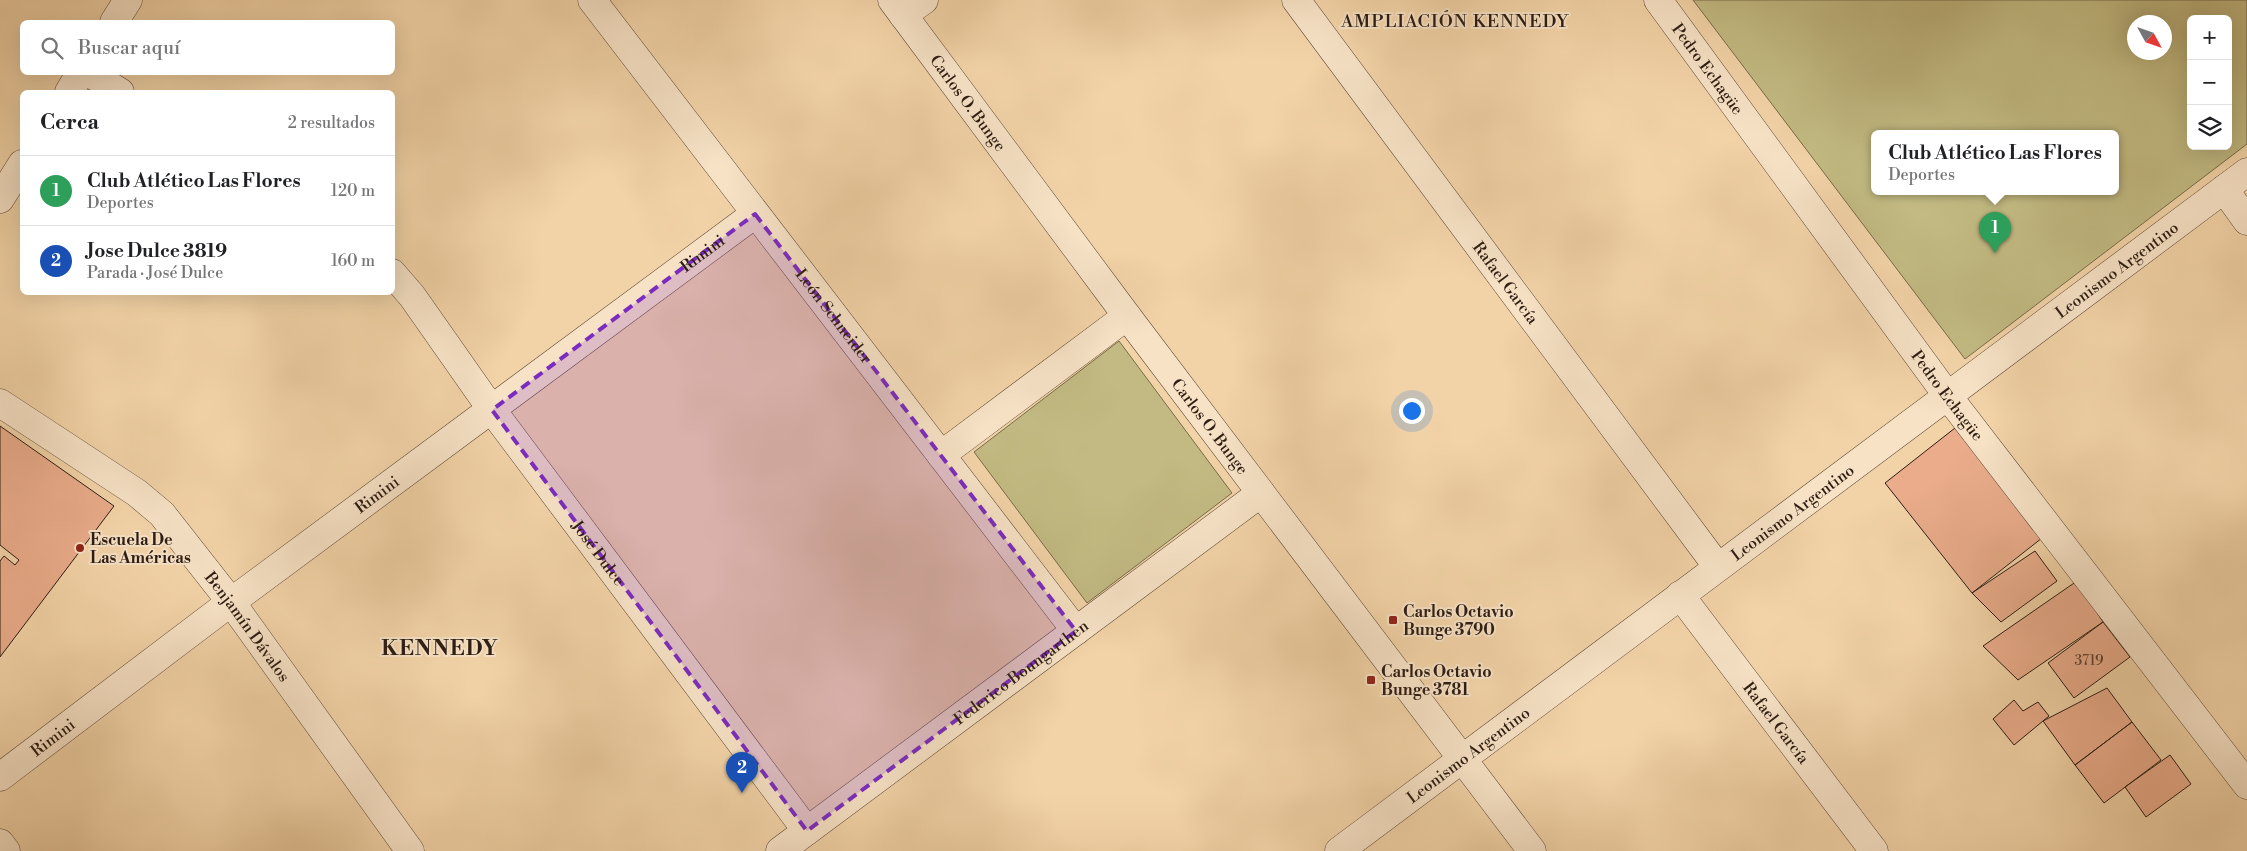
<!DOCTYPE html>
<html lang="es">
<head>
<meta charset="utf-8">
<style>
  body { margin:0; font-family:"Libre Bodoni",serif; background:#f2f2f2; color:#202124 }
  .controls { position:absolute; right:15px; top:15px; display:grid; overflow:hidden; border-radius:8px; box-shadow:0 5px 20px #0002 }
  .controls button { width:45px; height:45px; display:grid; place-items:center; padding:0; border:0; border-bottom:1px solid #e0e0e0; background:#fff; color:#202124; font:25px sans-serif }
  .compass { position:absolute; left:2127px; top:15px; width:45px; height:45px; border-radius:50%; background:#fff; box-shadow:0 5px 20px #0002; rotate:130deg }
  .you { position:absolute; left:1411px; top:410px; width:18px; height:18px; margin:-12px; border:4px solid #fff; border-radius:50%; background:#1a73e8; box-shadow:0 0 0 8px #1a73e833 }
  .badge { display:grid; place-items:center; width:32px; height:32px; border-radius:50%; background:#8f2418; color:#fff; font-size:16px; font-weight:700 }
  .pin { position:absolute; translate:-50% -41px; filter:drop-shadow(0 1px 2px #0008) }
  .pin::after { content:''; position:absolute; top:26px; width:18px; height:15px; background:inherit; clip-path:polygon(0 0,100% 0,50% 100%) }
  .popup { position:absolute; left:1871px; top:130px; width:248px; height:65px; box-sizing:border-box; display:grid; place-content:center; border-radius:8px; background:#fff; filter:drop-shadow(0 1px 4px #0005); font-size:16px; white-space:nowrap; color:#757577 }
  .popup b { font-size:19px; color:#202124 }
  .popup::after { content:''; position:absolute; left:50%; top:100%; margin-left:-10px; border:10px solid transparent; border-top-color:#fff }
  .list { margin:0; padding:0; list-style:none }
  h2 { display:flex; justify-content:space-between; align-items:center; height:65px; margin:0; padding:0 20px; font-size:21px }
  h2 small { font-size:16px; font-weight:400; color:#757577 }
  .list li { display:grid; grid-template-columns:32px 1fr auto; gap:15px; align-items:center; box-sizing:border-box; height:70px; padding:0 20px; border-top:1px solid #e0e0e0 }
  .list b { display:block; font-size:19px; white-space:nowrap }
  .list p { margin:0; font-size:16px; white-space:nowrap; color:#757577 }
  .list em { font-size:16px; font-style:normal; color:#757577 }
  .icon { flex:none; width:28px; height:28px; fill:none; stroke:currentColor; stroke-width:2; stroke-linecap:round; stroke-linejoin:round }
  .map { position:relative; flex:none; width:2247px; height:851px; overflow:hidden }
  .search { position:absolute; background:#fff; box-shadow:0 5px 20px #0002; left:20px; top:20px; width:375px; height:55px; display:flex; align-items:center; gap:12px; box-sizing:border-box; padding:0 18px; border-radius:8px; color:#757577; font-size:19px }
  .panel { position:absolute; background:#fff; box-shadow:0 5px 20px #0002; left:20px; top:90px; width:375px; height:205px; border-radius:8px }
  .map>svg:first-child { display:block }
  .green { fill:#c2ba82; stroke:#776b4a; fill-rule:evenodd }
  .building { fill:#eaac8b; stroke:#2c1c13 }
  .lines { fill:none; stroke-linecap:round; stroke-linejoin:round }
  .street-casing { stroke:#5e4a38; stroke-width:29 }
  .street { stroke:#f7e2c6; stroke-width:28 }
  .marked { fill:#7b2cbf; fill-opacity:0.2; stroke:#7b2cbf; stroke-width:4; stroke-dasharray:10 6; stroke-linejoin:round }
  .poi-dot { fill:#8f2418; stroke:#f7e2c6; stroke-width:2 }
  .labels { text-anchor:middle; stroke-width:4; stroke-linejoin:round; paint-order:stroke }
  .number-label { font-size:14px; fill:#5c4031 }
  .street-label { font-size:16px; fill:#2c1c13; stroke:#f7e2c6 }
  .poi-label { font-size:16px; font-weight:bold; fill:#2c1c13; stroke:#f7e2c6; text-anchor:start }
  .neighbourhood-label { font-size:18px; letter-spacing:1px; fill:#2c1c13; stroke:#f7e2c6 }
  .district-label { font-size:21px; font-weight:bold; letter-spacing:1px; fill:#2c1c13; stroke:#f7e2c6 }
</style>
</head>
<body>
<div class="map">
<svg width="2247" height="851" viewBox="0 0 2247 851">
  <rect width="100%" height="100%" fill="#f2d3a7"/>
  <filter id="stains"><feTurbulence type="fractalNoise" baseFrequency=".004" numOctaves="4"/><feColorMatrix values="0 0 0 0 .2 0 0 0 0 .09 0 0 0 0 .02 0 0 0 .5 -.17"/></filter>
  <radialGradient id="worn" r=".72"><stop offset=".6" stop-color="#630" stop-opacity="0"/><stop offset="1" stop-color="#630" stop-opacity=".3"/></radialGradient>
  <!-- green -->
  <path class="green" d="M1693,0H2247V144L1965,359ZM2191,19H2228V146H2191ZM2134,22H2164V52H2134ZM1875,134H2115V192H1875Z
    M1119,341L1232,493L1087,603L974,452Z"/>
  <!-- building -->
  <path class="building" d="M0,426L114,506L0,657V561L4,556L15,565L19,560L0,545Z
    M1955,428L2042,538L1972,593L1885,483Z
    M2035,551L2057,581L2001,622L1972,593Z
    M2077,581L2103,622L2018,680L1983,646Z
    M2103,622L2130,657L2074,698L2048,663Z
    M2107,688L2132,722L2075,765L2043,721Z
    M2014,700L2023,711L2038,702L2049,716L2014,745L1993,719Z
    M2132,722L2161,760L2104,803L2075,765Z
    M2170,755L2191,784L2146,817L2125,787Z"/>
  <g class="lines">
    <!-- street casing -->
    <g class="street-casing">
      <g id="street">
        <path id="s1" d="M592,0L1076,631"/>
        <path id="s2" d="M892,0L1127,316L1532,851"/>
        <path id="s3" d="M1296,0L1717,566"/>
        <path id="s4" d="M1658,0L1947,395L2247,785"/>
        <path d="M903,15L924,0"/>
        <path d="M114,22L128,0"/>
        <path d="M88,72L120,92"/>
        <path d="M69,92L81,72"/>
        <path d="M2224,189L2247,221"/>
        <path d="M0,199L22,164"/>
        <path id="s5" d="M392,273L412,296L492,410L807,831"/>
        <path id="s6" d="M0,403L137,493L162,514L231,602L410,851"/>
        <path d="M941,455L1127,316"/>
        <path id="s7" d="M1680,595L1874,851"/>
        <path id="s8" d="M0,777L231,602L755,214"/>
        <path d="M0,843L6,851"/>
        <path id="s9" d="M780,851L1261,493"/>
        <path id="s10" d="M1339,851L2247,172"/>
      </g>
    </g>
    <!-- street -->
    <use href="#street" class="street"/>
  </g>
  <!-- marked area -->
  <path class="marked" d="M755,214L1076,631L807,831L492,410Z"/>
  <!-- markers -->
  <g class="poi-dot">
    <circle cx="80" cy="548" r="5"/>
    <rect x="1388" y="615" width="10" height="10" rx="2.5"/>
    <rect x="1366" y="675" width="10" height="10" rx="2.5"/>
  </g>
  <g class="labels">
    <!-- number labels -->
    <g class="number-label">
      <text x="2089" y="665">3719</text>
    </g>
    <!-- street labels -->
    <g class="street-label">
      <text dy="6" stroke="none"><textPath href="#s4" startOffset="85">Pedro Echagüe</textPath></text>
      <text dy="6" stroke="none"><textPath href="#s2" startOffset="128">Carlos O. Bunge</textPath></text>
      <text dy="6" stroke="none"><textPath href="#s8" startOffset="876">Rimini</textPath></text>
      <text dy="6" stroke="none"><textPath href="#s10" startOffset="971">Leonismo Argentino</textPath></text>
      <text dy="6" stroke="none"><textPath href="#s3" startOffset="352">Rafael García</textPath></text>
      <text dy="6" stroke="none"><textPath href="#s1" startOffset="398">León Schneider</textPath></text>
      <text dy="6" stroke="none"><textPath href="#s4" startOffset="490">Pedro Echagüe</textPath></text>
      <text dy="6" stroke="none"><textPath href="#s2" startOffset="532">Carlos O. Bunge</textPath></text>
      <text dy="6" stroke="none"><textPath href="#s8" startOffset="471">Rimini</textPath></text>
      <text dy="6" stroke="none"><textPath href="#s10" startOffset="566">Leonismo Argentino</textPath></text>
      <text dy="6" stroke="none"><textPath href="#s5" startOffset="348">José Dulce</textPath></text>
      <text dy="6" stroke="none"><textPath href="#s6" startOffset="338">Benjamín Dávalos</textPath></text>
      <text dy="6" stroke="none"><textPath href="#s9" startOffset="300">Federico Boungarthen</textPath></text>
      <text dy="6" stroke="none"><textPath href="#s7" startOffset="160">Rafael García</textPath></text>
      <text dy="6" stroke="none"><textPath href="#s8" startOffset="66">Rimini</textPath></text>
      <text dy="6" stroke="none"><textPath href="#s10" startOffset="161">Leonismo Argentino</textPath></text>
    </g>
    <!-- poi labels -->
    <g class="poi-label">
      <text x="90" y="545">Escuela De<tspan x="90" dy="18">Las Américas</tspan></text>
      <text x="1403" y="617">Carlos Octavio<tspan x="1403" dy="18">Bunge 3790</tspan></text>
      <text x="1381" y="677">Carlos Octavio<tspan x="1381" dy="18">Bunge 3781</tspan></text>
    </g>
    <!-- neighbourhood labels -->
    <g class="neighbourhood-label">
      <text x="1455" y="27">AMPLIACIÓN KENNEDY</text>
    </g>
    <!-- district labels -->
    <g class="district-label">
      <text x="440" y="655">KENNEDY</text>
    </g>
  </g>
  <rect width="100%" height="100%" filter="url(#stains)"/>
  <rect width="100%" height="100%" fill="url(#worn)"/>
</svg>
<div class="controls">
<button>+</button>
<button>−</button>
<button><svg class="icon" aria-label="layers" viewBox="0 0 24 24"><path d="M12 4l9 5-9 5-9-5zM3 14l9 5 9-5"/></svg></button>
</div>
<svg class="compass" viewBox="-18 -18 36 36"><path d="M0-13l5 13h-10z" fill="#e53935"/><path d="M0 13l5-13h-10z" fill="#757577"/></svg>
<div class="you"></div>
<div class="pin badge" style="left:1995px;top:253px;background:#2e9e5b">1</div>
<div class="popup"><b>Club Atlético Las Flores</b>Deportes</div>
<div class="pin badge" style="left:742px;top:793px;background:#1a4fb4">2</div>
<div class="search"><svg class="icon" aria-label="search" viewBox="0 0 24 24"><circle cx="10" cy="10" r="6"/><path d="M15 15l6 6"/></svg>Buscar aquí</div>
<section class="panel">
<h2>Cerca<small>2 resultados</small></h2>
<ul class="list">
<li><span class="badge" style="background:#2e9e5b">1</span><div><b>Club Atlético Las Flores</b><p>Deportes</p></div><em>120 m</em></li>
<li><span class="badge" style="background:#1a4fb4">2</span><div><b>Jose Dulce 3819</b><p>Parada · José Dulce</p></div><em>160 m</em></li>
</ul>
</section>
</div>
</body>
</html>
